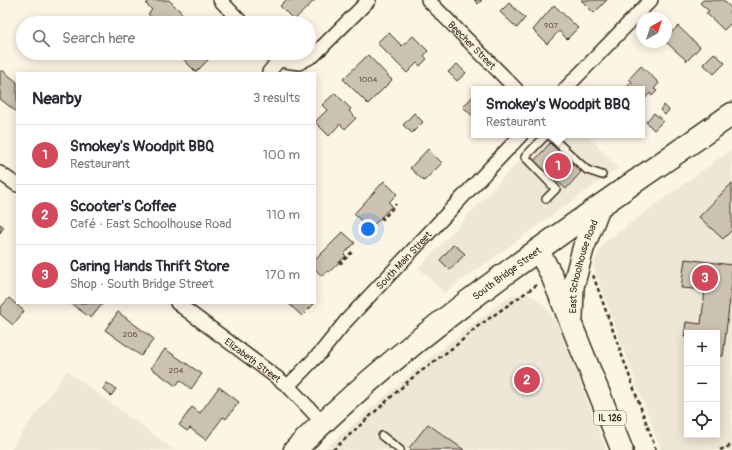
<!DOCTYPE html>
<html lang="en">
<head>
<meta charset="utf-8">
<style>
  body { margin:0; font-family:Pangolin,sans-serif; background:#f2f2f3; color:#2b2b33 }
  .controls { position:absolute; right:12px; bottom:12px; display:grid; overflow:hidden; border-radius:0px; box-shadow:0 2px 10px #0003 }
  .controls button { width:36px; height:36px; display:grid; place-items:center; padding:0; border:0; border-bottom:1px solid #e1e1e2; background:#fff; color:#2b2b33; font:20px sans-serif }
  .compass { position:absolute; left:636px; top:12px; width:36px; height:36px; border-radius:50%; background:#fff; box-shadow:0 2px 10px #0003; rotate:39deg }
  .you { position:absolute; left:368px; top:229px; width:14px; height:14px; margin:-10px; border:3px solid #fff; border-radius:50%; background:#1a73e8; box-shadow:0 0 0 6px #1a73e833 }
  .badge { display:grid; place-items:center; width:26px; height:26px; border-radius:50%; background:#d1495b; color:#fff; font-size:13px; font-weight:700 }
  .pin { position:absolute; translate:-50% -50%; border:2px solid #fff; box-shadow:0 1px 4px #0006 }
  .popup { position:absolute; left:471px; top:86px; width:174px; height:52px; box-sizing:border-box; display:grid; place-content:center; border-radius:0px; background:#fff; filter:drop-shadow(0 1px 3px #0005); font-size:13px; white-space:nowrap; color:#7c7c81 }
  .popup b { font-size:15px; color:#2b2b33 }
  .popup::after { content:''; position:absolute; left:50%; top:100%; margin-left:-8px; border:8px solid transparent; border-top-color:#fff }
  .list { margin:0; padding:0; list-style:none }
  h2 { display:flex; justify-content:space-between; align-items:center; height:52px; margin:0; padding:0 16px; font-size:17px }
  h2 small { font-size:13px; font-weight:400; color:#7c7c81 }
  .list li { display:grid; grid-template-columns:26px 1fr auto; gap:12px; align-items:center; box-sizing:border-box; height:60px; padding:0 16px; border-top:1px solid #e1e1e2 }
  .list b { display:block; font-size:15px; white-space:nowrap }
  .list p { margin:0; font-size:13px; white-space:nowrap; color:#7c7c81 }
  .list em { font-size:13px; font-style:normal; color:#7c7c81 }
  .icon { flex:none; width:22px; height:22px; fill:none; stroke:currentColor; stroke-width:2; stroke-linecap:round; stroke-linejoin:round }
  .map { position:relative; flex:none; width:732px; height:450px; overflow:hidden }
  .search { position:absolute; background:#fff; box-shadow:0 2px 10px #0003; left:16px; top:16px; width:300px; height:44px; display:flex; align-items:center; gap:10px; box-sizing:border-box; padding:0 14px; border-radius:22px; color:#7c7c81; font-size:15px }
  .panel { position:absolute; background:#fff; box-shadow:0 2px 10px #0003; left:16px; top:72px; width:300px; height:232px; border-radius:0px }
  .map>svg:first-child { display:block }
  .built { fill:#eee6d6; fill-rule:evenodd }
  .building { fill:#ccc2b3; stroke:#3b2a1e }
  .lines { fill:none; stroke-linecap:round; stroke-linejoin:round }
  .service-casing { stroke:#3b2a1e; stroke-width:10 }
  .minor-casing { stroke:#3b2a1e; stroke-width:16 }
  .primary-casing { stroke:#3b2a1e; stroke-width:24 }
  .trunk-casing { stroke:#3b2a1e; stroke-width:25 }
  .path { stroke:#3b2a1e; stroke-width:2.5; stroke-dasharray:4 3; stroke-linecap:butt }
  .service { stroke:#fcf5e5; stroke-width:7 }
  .minor { stroke:#fcf5e5; stroke-width:13 }
  .primary { stroke:#fcf5e5; stroke-width:21 }
  .trunk { stroke:#fcf5e5; stroke-width:22 }
  .labels { text-anchor:middle; stroke-width:3; stroke-linejoin:round; paint-order:stroke }
  .number-label { font-size:8px; fill:#5f5043 }
  .shield { fill:#fcf5e5; stroke:#75675a; stroke-width:1 }
  .shield-label { font-size:9px; font-weight:bold; fill:#3b2a1e }
  .street-label { font-size:10px; fill:#3b2a1e; stroke:#fcf5e5 }
</style>
</head>
<body>
<div class="map">
<svg width="732" height="450" viewBox="0 0 732 450">
  <rect width="100%" height="100%" fill="#fcf5e5"/>
  <filter id="ink" filterUnits="userSpaceOnUse"><feTurbulence type="fractalNoise" baseFrequency=".025" numOctaves="2"/><feDisplacementMap in="SourceGraphic" scale="8" xChannelSelector="R" yChannelSelector="G"/><feConvolveMatrix kernelMatrix="1 2 1 2 8 2 1 2 1" color-interpolation-filters="sRGB"/></filter>
  <g filter="url(#ink)">
    <!-- built -->
    <path class="built" d="M543,135H587L618,168L444,293L419,268Z
      M732,149V450H661L593,266L602,244ZM687,333H717V435H687Z
      M516,294H528L537,299L549,311L559,326L606,450H324L422,364L499,304Z
      M67,371L174,450H10Z"/>
    <!-- building -->
    <path class="building" d="M150,0H169L182,13L172,23L164,21L157,23L148,14L152,10L146,4Z
      M286,0H315L294,20L280,6Z
      M474,0H482L478,4Z
      M581,0H607L594,13Z
      M703,0H723L732,9L729,12L732,15V22L724,30L706,13L709,11L700,3Z
      M509,3L525,18L517,28L500,12Z
      M554,5L578,28L567,39L559,31L547,44L533,30Z
      M678,26L700,47L687,61L666,42V38Z
      M388,32L402,46L413,36L428,51L424,56L427,59L420,66L417,63L407,73L377,43Z
      M177,53H204L210,58L196,72Z
      M714,53L725,63L714,74L703,64Z
      M368,55L392,80L368,104L343,79Z
      M457,64L466,73L457,81L448,72Z
      M641,66L659,83L654,89L657,91L652,96L650,93L642,102V89L626,88L632,82L629,79Z
      M2,70L17,82V112L0,99V72Z
      M335,93L351,109L349,111L356,118L345,129L340,124L329,136L315,122L327,110L322,105Z
      M474,95V117L463,107Z
      M664,105L669,110L665,115L660,110Z
      M414,113L423,122L412,133L403,125Z
      M654,113L663,121L654,130L646,122Z
      M550,143L581,172L566,189L534,161Z
      M428,149L442,163L424,181L410,168Z
      M384,181L397,194L389,202L392,206L370,229L354,214Z
      M732,183V230L723,239L699,217Z
      M0,224L4,227L0,233Z
      M343,232L355,243L344,254L346,256L329,272L328,271L322,276L315,269V260Z
      M454,244L465,254L450,270L440,260Z
      M685,259L732,265V283L723,356H717V333H687V338L684,337L686,322L701,324L705,290L681,288Z
      M9,298L24,311L13,325L0,314V308Z
      M70,303H103L91,318Z
      M288,303H315L302,316Z
      M118,312L154,339L141,356L105,330Z
      M165,349L202,374L191,389L180,380L176,386L151,368Z
      M107,383L116,389L111,396L103,389Z
      M219,387L239,402L226,419L223,417L206,440L190,428L187,431L179,425L192,407L200,413Z
      M428,424L464,450H411L409,448Z"/>
    <g class="lines">
      <!-- service casing -->
      <g class="service-casing">
        <path id="service" d="M546,135L525,157L556,189L546,199
          M549,135L587,170L602,175
          M382,436L400,450"/>
      </g>
      <!-- minor casing -->
      <g class="minor-casing">
        <g id="minor">
          <path d="M220,0L242,23"/>
          <path id="s1" d="M428,0L516,89"/>
          <path d="M279,60L299,63L314,55L369,0"/>
          <path d="M269,72L279,60"/>
          <path d="M565,89L651,0"/>
          <path d="M0,173L17,185"/>
          <path id="s2" d="M177,303L288,386L323,423"/>
          <path id="s3" d="M288,386L322,351L346,321L521,135"/>
        </g>
      </g>
      <!-- primary casing -->
      <g class="primary-casing">
        <g id="primary">
          <path d="M538,250L551,274L622,450"/>
          <path id="s4" d="M572,319L573,287L583,249L599,208"/>
        </g>
      </g>
      <!-- trunk casing -->
      <g class="trunk-casing">
        <g id="trunk">
          <path id="s5" d="M295,450C425,320 582,220 732,114"/>
        </g>
      </g>
      <!-- path -->
      <path class="path" d="M381,217L383,219L396,204
        M339,262L341,263L352,252
        M593,275L656,450
        M333,450L412,378L459,343L477,327L538,284
        M720,450L732,445"/>
      <!-- service -->
      <use href="#service" class="service"/>
      <!-- minor -->
      <use href="#minor" class="minor"/>
      <!-- primary -->
      <use href="#primary" class="primary"/>
      <!-- trunk -->
      <use href="#trunk" class="trunk"/>
    </g>
  </g>
  <g class="labels">
    <!-- number labels -->
    <g class="number-label">
      <text x="551" y="28">907</text>
      <text x="368" y="82">1004</text>
      <text x="130" y="337">206</text>
      <text x="176" y="373">204</text>
    </g>
    <!-- shield labels -->
    <rect class="shield" x="594" y="411" width="32" height="14" rx="3"/>
    <g class="shield-label">
      <text x="610" y="421">IL 126</text>
    </g>
    <!-- street labels -->
    <g class="street-label">
      <text dy="4" stroke="none"><textPath href="#s1" startOffset="63">Beecher Street</textPath></text>
      <text dy="4" stroke="none"><textPath href="#s3" startOffset="171">South Main Street</textPath></text>
      <text dy="4" stroke="none"><textPath href="#s4" startOffset="54">East Schoolhouse Road</textPath></text>
      <text dy="4" stroke="none"><textPath href="#s5" startOffset="276">South Bridge Street</textPath></text>
      <text dy="4" stroke="none"><textPath href="#s2" startOffset="95">Elizabeth Street</textPath></text>
    </g>
  </g>
</svg>
<div class="controls">
<button>+</button>
<button>−</button>
<button><svg class="icon" aria-label="locate" viewBox="0 0 24 24"><circle cx="12" cy="12" r="6"/><path d="M12 2v4M12 18v4M2 12h4M18 12h4"/></svg></button>
</div>
<svg class="compass" viewBox="-18 -18 36 36"><path d="M0-13l5 13h-10z" fill="#e53935"/><path d="M0 13l5-13h-10z" fill="#7c7c81"/></svg>
<div class="you"></div>
<div class="pin badge" style="left:558px;top:166px">1</div>
<div class="popup"><b>Smokey's Woodpit BBQ</b>Restaurant</div>
<div class="pin badge" style="left:527px;top:380px">2</div>
<div class="pin badge" style="left:705px;top:278px">3</div>
<div class="search"><svg class="icon" aria-label="search" viewBox="0 0 24 24"><circle cx="10" cy="10" r="6"/><path d="M15 15l6 6"/></svg>Search here</div>
<section class="panel">
<h2>Nearby<small>3 results</small></h2>
<ul class="list">
<li><span class="badge">1</span><div><b>Smokey's Woodpit BBQ</b><p>Restaurant</p></div><em>100 m</em></li>
<li><span class="badge">2</span><div><b>Scooter's Coffee</b><p>Café · East Schoolhouse Road</p></div><em>110 m</em></li>
<li><span class="badge">3</span><div><b>Caring Hands Thrift Store</b><p>Shop · South Bridge Street</p></div><em>170 m</em></li>
</ul>
</section>
</div>
</body>
</html>
